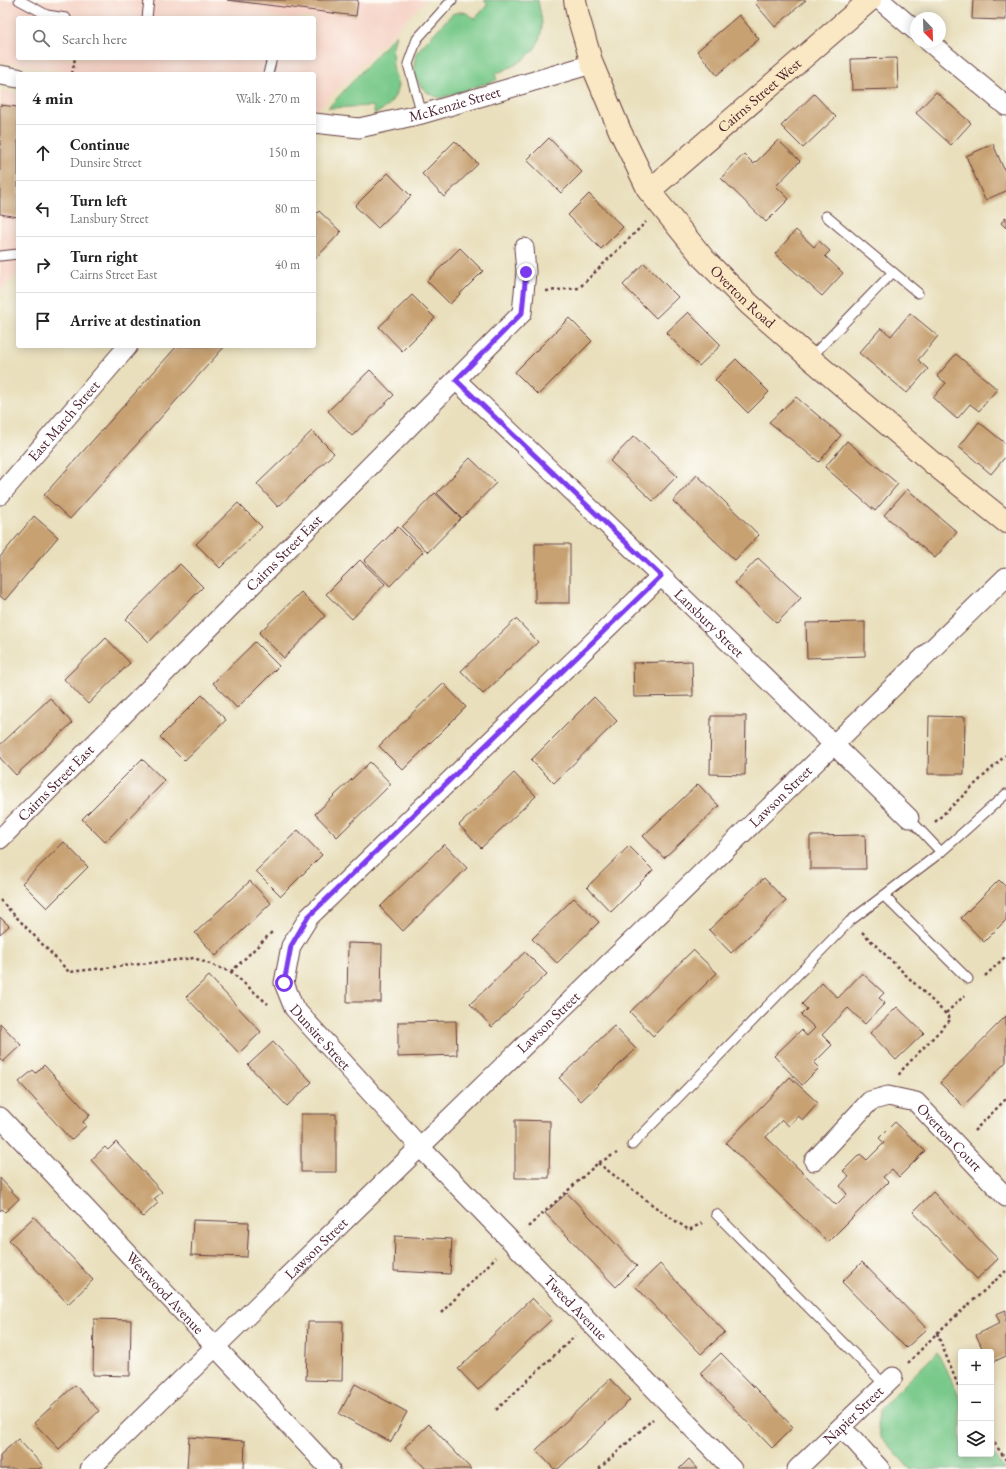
<!DOCTYPE html>
<html lang="en">
<head>
<meta charset="utf-8">
<style>
  body { margin:0; font-family:"EB Garamond",serif; background:#f6f6f6; color:#222 }
  .controls { position:absolute; right:12px; bottom:12px; display:grid; overflow:hidden; border-radius:4px; box-shadow:0 2px 10px #0003 }
  .controls button { width:36px; height:36px; display:grid; place-items:center; padding:0; border:0; border-bottom:1px solid #e0e0e0; background:#fff; color:#222; font:20px sans-serif }
  .compass { position:absolute; left:910px; top:12px; width:36px; height:36px; border-radius:50%; background:#fff; box-shadow:0 2px 10px #0003; rotate:157deg }
  .stop { position:absolute; width:12px; height:12px; margin:-9px; border:3px solid #7c3aed; border-radius:50%; background:#fff }
  .stop.end { background:#7c3aed; border-color:#fff; box-shadow:0 1px 4px #0008 }
  .list { margin:0; padding:0; list-style:none }
  h2 { display:flex; justify-content:space-between; align-items:center; height:52px; margin:0; padding:0 16px; font-size:17px }
  h2 small { font-size:13px; font-weight:400; color:#767676 }
  .list li { display:grid; grid-template-columns:26px 1fr auto; gap:12px; align-items:center; box-sizing:border-box; height:56px; padding:0 16px; border-top:1px solid #e0e0e0 }
  .list b { display:block; font-size:15px; white-space:nowrap }
  .list p { margin:0; font-size:13px; white-space:nowrap; color:#767676 }
  .list em { font-size:13px; font-style:normal; color:#767676 }
  .icon { flex:none; width:22px; height:22px; fill:none; stroke:currentColor; stroke-width:2; stroke-linecap:round; stroke-linejoin:round }
  .map { position:relative; flex:none; width:1006px; height:1469px; overflow:hidden }
  .search { position:absolute; background:#fff; box-shadow:0 2px 10px #0003; left:16px; top:16px; width:300px; height:44px; display:flex; align-items:center; gap:10px; box-sizing:border-box; padding:0 14px; border-radius:4px; color:#767676; font-size:15px }
  .panel { position:absolute; background:#fff; box-shadow:0 2px 10px #0003; left:16px; top:72px; width:300px; height:276px; border-radius:4px }
  .map>svg:first-child { display:block }
  .built { fill:#f6d2c5; fill-rule:evenodd }
  .green { fill:#79c98a; stroke:#62745a }
  .building { fill:#c7a172 }
  .lines { fill:none; stroke-linecap:round; stroke-linejoin:round }
  .lane-casing { stroke:#623c41; stroke-width:11 }
  .street-casing { stroke:#623c41; stroke-width:21 }
  .secondary-casing { stroke:#623c41; stroke-width:24 }
  .path { stroke:#623c41; stroke-width:2.5; stroke-dasharray:3 3; stroke-linecap:butt }
  .lane { stroke:#fff; stroke-width:9 }
  .street { stroke:#fff; stroke-width:19 }
  .secondary { stroke:#fae7c3; stroke-width:22 }
  .route { stroke:#7c3aed; stroke-width:5 }
  .labels { text-anchor:middle; stroke-width:3; stroke-linejoin:round; paint-order:stroke }
  .street-label { font-size:15px; fill:#4a1f2b; stroke:#fdfcf7 }
</style>
</head>
<body>
<div class="map">
<svg width="1006" height="1469" viewBox="0 0 1006 1469">
  <rect width="100%" height="100%" fill="#fdfcf7"/>
  <filter id="ink" filterUnits="userSpaceOnUse"><feTurbulence type="fractalNoise" baseFrequency=".025" numOctaves="2"/><feDisplacementMap in="SourceGraphic" scale="8" xChannelSelector="R" yChannelSelector="G"/><feConvolveMatrix kernelMatrix="1 2 1 2 8 2 1 2 1" color-interpolation-filters="sRGB"/></filter>
  <filter id="wash" filterUnits="userSpaceOnUse"><feTurbulence type="fractalNoise" baseFrequency=".012" numOctaves="4" result="noise"/><feDisplacementMap in="SourceGraphic" scale="16" xChannelSelector="R" yChannelSelector="G"/><feGaussianBlur stdDeviation="0.9" result="paint"/><feColorMatrix in="noise" values="0 0 0 0 0 0 0 0 0 0 0 0 0 0 0 0 0 1.4 0 .05"/><feComposite in="paint" operator="in"/></filter>
  <g filter="url(#wash)">
    <rect width="100%" height="100%" fill="#e9dfbc"/>
    <!-- built -->
    <path class="built" d="M0,0H426L317,110H314V74H81L0,62ZM18,18H314V58H18Z
      M0,90L18,94V272L0,293Z"/>
    <!-- green -->
    <path class="green" d="M484,0H538C539,8 542,17 542,25C541,54 519,64 495,74L497,80L441,98C426,95 414,83 414,67C414,62 416,58 415,54L452,14C463,10 466,12 475,19L488,4Z
      M396,34L392,51L393,67L398,86L395,96L388,106L375,114L373,106L328,108Z
      M937,1352L961,1400V1454H991V1449L1004,1469H910L880,1436L877,1425L880,1409Z"/>
    <g id="blocks">
      <!-- building -->
      <path class="building" d="M227,0H358L356,16Z
        M758,0H806L775,27L755,3Z
        M973,0H1006V20L972,19Z
        M739,15L759,39L717,75L697,51Z
        M897,58L898,89L852,90L851,59Z
        M936,92L971,123L951,145L916,113Z
        M814,94L836,117L803,148L781,126Z
        M0,105L18,107V217L0,214Z
        M549,138L582,172L561,193L527,160Z
        M778,140L800,161L776,186L789,199L766,222L721,178L744,154L754,164Z
        M455,141L478,164L444,197L422,174Z
        M993,144L1006,174V191L985,200L966,156Z
        M388,173L411,196L378,228L355,206Z
        M589,194L623,227L601,249L568,215Z
        M319,211L341,232L314,260V216Z
        M1006,217V228L1001,223Z
        M796,230L814,247L819,241L830,251L825,256L843,273L822,296L775,254Z
        M460,248L483,271L450,304L427,281Z
        M644,263L678,297L656,318L623,285Z
        M412,295L435,318L402,351L379,327Z
        M688,312L721,345L699,366L666,333Z
        M910,313L938,336L918,360L928,369L907,393L859,353L881,328L891,336Z
        M569,318L592,341L538,395L515,372Z
        M177,346H225L70,519L44,495Z
        M956,354L997,389L979,411L970,404L957,419L933,398L946,383L937,376Z
        M736,359L769,392L748,413L715,380Z
        M370,370L394,395L352,436L328,411Z
        M796,397L841,435L819,462L769,422Z
        M979,422L1006,444V456L991,474L959,447Z
        M312,431L334,453L278,507L257,484Z
        M634,436L677,476L653,501L610,461Z
        M847,441L898,484L875,511L825,467Z
        M470,458L496,483L462,518L437,493Z
        M697,475L759,535L735,560L673,501Z
        M907,489L957,532L935,558L884,515Z
        M435,493L461,518L428,552L402,527Z
        M238,503L262,527L220,568L196,544Z
        M34,516L58,537L5,600L0,596V557Z
        M398,527L423,552L390,586L364,561Z
        M535,544H570V603H535Z
        M758,558L801,598L777,623L735,583Z
        M360,560L385,584L352,619L326,594Z
        M180,564L203,587L149,642L126,619Z
        M301,592L325,616L284,658L259,633Z
        M516,619L538,642L483,694L461,671Z
        M865,622V656L807,658L806,623Z
        M106,638L130,663L88,704L64,679Z
        M255,642L279,666L237,708L213,683Z
        M692,661L693,696L634,697L633,663Z
        M443,683L466,707L403,770L379,746Z
        M202,695L226,720L184,761L160,737Z
        M594,697L617,721L554,783L531,760Z
        M50,698L72,723L16,775L0,758V745Z
        M711,716H746L745,775L710,774Z
        M929,716L965,717L964,774H928Z
        M142,759L165,781L105,842L82,819Z
        M370,762L391,784L337,837L315,814Z
        M514,773L536,796L481,848L459,825Z
        M698,784L719,806L664,858L643,836Z
        M298,830L322,855L281,896L256,871Z
        M865,835L866,869H810V836Z
        M64,842L88,867L47,908L22,883Z
        M444,844L467,868L403,931L380,907Z
        M629,846L653,870L611,912L587,887Z
        M764,878L786,901L731,953L709,930Z
        M999,880L1006,887V920L984,942L961,918Z
        M250,881L271,903L216,956L195,933Z
        M574,898L599,922L557,963L532,939Z
        M0,917L9,926L0,934Z
        M348,943L382,944L381,1002H347Z
        M693,950L717,973L653,1036L630,1012Z
        M525,952L547,974L492,1027L470,1004Z
        M862,973L884,993L879,998L885,1003L865,1024L848,1008L822,1035L832,1045L814,1063L819,1068L802,1085L774,1056L801,1030L807,1036L815,1028L801,1015L807,1009L802,1004L822,983L838,998Z
        M209,976L261,1032L239,1053L186,997Z
        M897,1007L924,1033L896,1060L870,1033Z
        M1006,1016V1062L963,1106L940,1083Z
        M456,1021L457,1055L398,1057V1022Z
        M0,1023L21,1045L3,1062L0,1058Z
        M614,1026L636,1049L581,1101L559,1078Z
        M273,1042L312,1082L287,1106L248,1065Z
        M44,1065L90,1115L83,1122L86,1126L71,1140L19,1082L33,1070L36,1073Z
        M790,1077L818,1103L803,1120L798,1116L789,1126L782,1120L766,1137L836,1205L847,1194L840,1186L849,1176L843,1171L860,1154L867,1160L884,1143L879,1138L895,1122L925,1151L899,1177L892,1169L883,1177L888,1182L828,1242L726,1143Z
        M301,1114H336V1172H301Z
        M515,1120L550,1121L549,1178H515Z
        M116,1142L162,1192L154,1199L158,1203L143,1217L91,1160L105,1147L108,1150Z
        M0,1178L19,1199L5,1212L2,1209L0,1211Z
        M933,1192L998,1259L977,1279L913,1212Z
        M567,1193L637,1266L616,1287L545,1213Z
        M34,1217L93,1280L68,1304L9,1240Z
        M193,1220L249,1222L247,1257L191,1255Z
        M395,1236L452,1239L450,1274L394,1271Z
        M862,1262L927,1329L906,1348L842,1282Z
        M660,1264L725,1332L701,1354L636,1287Z
        M532,1298L552,1319L478,1390L458,1369Z
        M1006,1310V1356L991,1363V1352H984L976,1335L1000,1323L996,1314Z
        M94,1319L131,1320L130,1376L93,1375Z
        M308,1322H343L342,1381L306,1380Z
        M721,1353L793,1427L772,1448L700,1373Z
        M610,1379L630,1400L558,1469H554L536,1450Z
        M355,1384L407,1412L391,1442L339,1414Z
        M75,1385L99,1411L59,1449L34,1423Z
        M429,1424L471,1469H426L405,1447Z
        M189,1437L245,1441L244,1469H187Z
        M18,1439L43,1466L39,1469H0V1455Z
        M689,1459L698,1469H679Z"/>
    </g>
  </g>
  <g filter="url(#ink)">
    <use href="#blocks" fill-opacity="0" stroke="#623c41" stroke-width="1"/>
    <g class="lines">
      <!-- lane casing -->
      <g class="lane-casing">
        <path id="lane" d="M19,0L47,15L66,18
          M147,18L149,0
          M268,74L272,58
          M422,114L408,64L417,39L452,0
          M826,216L918,293
          M0,256L18,254
          M810,358L893,272
          M941,852L1006,794
          M884,896L968,979
          M632,1145L850,921L941,852L909,818
          M716,1214L885,1385"/>
      </g>
      <!-- street casing -->
      <g class="street-casing">
        <g id="street">
          <path d="M880,0L916,31"/>
          <path d="M929,42L1006,106"/>
          <path d="M0,75L18,78"/>
          <path id="s1" d="M314,123L359,128L422,114L592,64"/>
          <path id="s2" d="M456,380L661,576L909,818"/>
          <path id="s3" d="M0,495L128,346"/>
          <path id="s4" d="M661,576L309,917L291,946L284,983L294,1008L420,1147L732,1469"/>
          <path id="s5" d="M0,839L522,313L526,272L524,248"/>
          <path id="s6" d="M0,1117L330,1469"/>
          <path id="s7" d="M814,1161L870,1101L888,1096L916,1102L1006,1197"/>
          <path d="M840,1428L854,1440L880,1469"/>
          <path id="s8" d="M90,1469L420,1147L1006,577"/>
          <path id="s9" d="M797,1469L893,1377"/>
        </g>
      </g>
      <!-- secondary casing -->
      <g class="secondary-casing">
        <g id="secondary">
          <path id="s10" d="M575,0L578,16L592,64L620,131L649,191L704,259L749,304L810,358L935,465L1006,522"/>
          <path id="s11" d="M649,191L870,0"/>
        </g>
      </g>
      <!-- path -->
      <path class="path" d="M72,74L75,58
        M546,291L579,288L646,222
        M935,822L1006,755
        M0,900L69,972L194,958L231,972L268,1004
        M862,932L951,1019L902,1070L898,1076
        M231,972L272,932
        M985,976L1006,956
        M946,1013L965,995
        M974,1131L1006,1099
        M598,1163L658,1209L689,1230L702,1223
        M528,1227L598,1163L617,1153
        M441,1313L496,1257
        M937,1333L961,1393
        M908,1363L937,1333L1006,1271
        M496,1410L575,1336
        M991,1438L1006,1460
        M599,1469L653,1419"/>
      <!-- lane -->
      <use href="#lane" class="lane"/>
      <!-- street -->
      <use href="#street" class="street"/>
      <!-- secondary -->
      <use href="#secondary" class="secondary"/>
    </g>
  </g>
  <g class="lines" filter="url(#ink)">
    <!-- route -->
    <path class="route" d="M284,983L291,946L308,917L661,576L456,380L522,313L526,272"/>
  </g>
  <g class="labels">
    <!-- street labels -->
    <g class="street-label">
      <text dy="5" stroke="none"><textPath href="#s11" startOffset="146">Cairns Street West</textPath></text>
      <text dy="5" stroke="none"><textPath href="#s1" startOffset="144">McKenzie Street</textPath></text>
      <text dy="5" stroke="none"><textPath href="#s10" startOffset="347">Overton Road</textPath></text>
      <text dy="5" stroke="none"><textPath href="#s3" startOffset="98">East March Street</textPath></text>
      <text dy="5" stroke="none"><textPath href="#s5" startOffset="403">Cairns Street East</textPath></text>
      <text dy="5" stroke="none"><textPath href="#s2" startOffset="351">Lansbury Street</textPath></text>
      <text dy="5" stroke="none"><textPath href="#s5" startOffset="79">Cairns Street East</textPath></text>
      <text dy="5" stroke="none"><textPath href="#s8" startOffset="964">Lawson Street</textPath></text>
      <text dy="5" stroke="none"><textPath href="#s8" startOffset="640">Lawson Street</textPath></text>
      <text dy="5" stroke="none"><textPath href="#s4" startOffset="628">Dunsire Street</textPath></text>
      <text dy="5" stroke="none"><textPath href="#s7" startOffset="178">Overton Court</textPath></text>
      <text dy="5" stroke="none"><textPath href="#s8" startOffset="316">Lawson Street</textPath></text>
      <text dy="5" stroke="none"><textPath href="#s6" startOffset="241">Westwood Avenue</textPath></text>
      <text dy="5" stroke="none"><textPath href="#s4" startOffset="1000">Tweed Avenue</textPath></text>
      <text dy="5" stroke="none"><textPath href="#s9" startOffset="78">Napier Street</textPath></text>
    </g>
  </g>
</svg>
<div class="controls">
<button>+</button>
<button>−</button>
<button><svg class="icon" aria-label="layers" viewBox="0 0 24 24"><path d="M12 4l9 5-9 5-9-5zM3 14l9 5 9-5"/></svg></button>
</div>
<svg class="compass" viewBox="-18 -18 36 36"><path d="M0-13l5 13h-10z" fill="#e53935"/><path d="M0 13l5-13h-10z" fill="#767676"/></svg>
<div class="stop" style="left:284px;top:983px"></div>
<div class="stop end" style="left:526px;top:272px"></div>
<div class="search"><svg class="icon" aria-label="search" viewBox="0 0 24 24"><circle cx="10" cy="10" r="6"/><path d="M15 15l6 6"/></svg>Search here</div>
<section class="panel">
<h2>4 min<small>Walk · 270 m</small></h2>
<ul class="list">
<li><svg class="icon" aria-label="ahead" viewBox="0 0 24 24"><path d="M12 20V5M6 11l6-6 6 6"/></svg><div><b>Continue</b><p>Dunsire Street</p></div><em>150 m</em></li>
<li><svg class="icon" aria-label="left" viewBox="0 0 24 24"><path d="M17 20v-9H6M10 6l-5 5 5 5"/></svg><div><b>Turn left</b><p>Lansbury Street</p></div><em>80 m</em></li>
<li><svg class="icon" aria-label="right" viewBox="0 0 24 24"><path d="M7 20v-9h11M14 6l5 5-5 5"/></svg><div><b>Turn right</b><p>Cairns Street East</p></div><em>40 m</em></li>
<li><svg class="icon" aria-label="arrive" viewBox="0 0 24 24"><path d="M6 21V4h12l-3 4 3 4H6"/></svg><div><b>Arrive at destination</b></div></li>
</ul>
</section>
</div>
</body>
</html>
